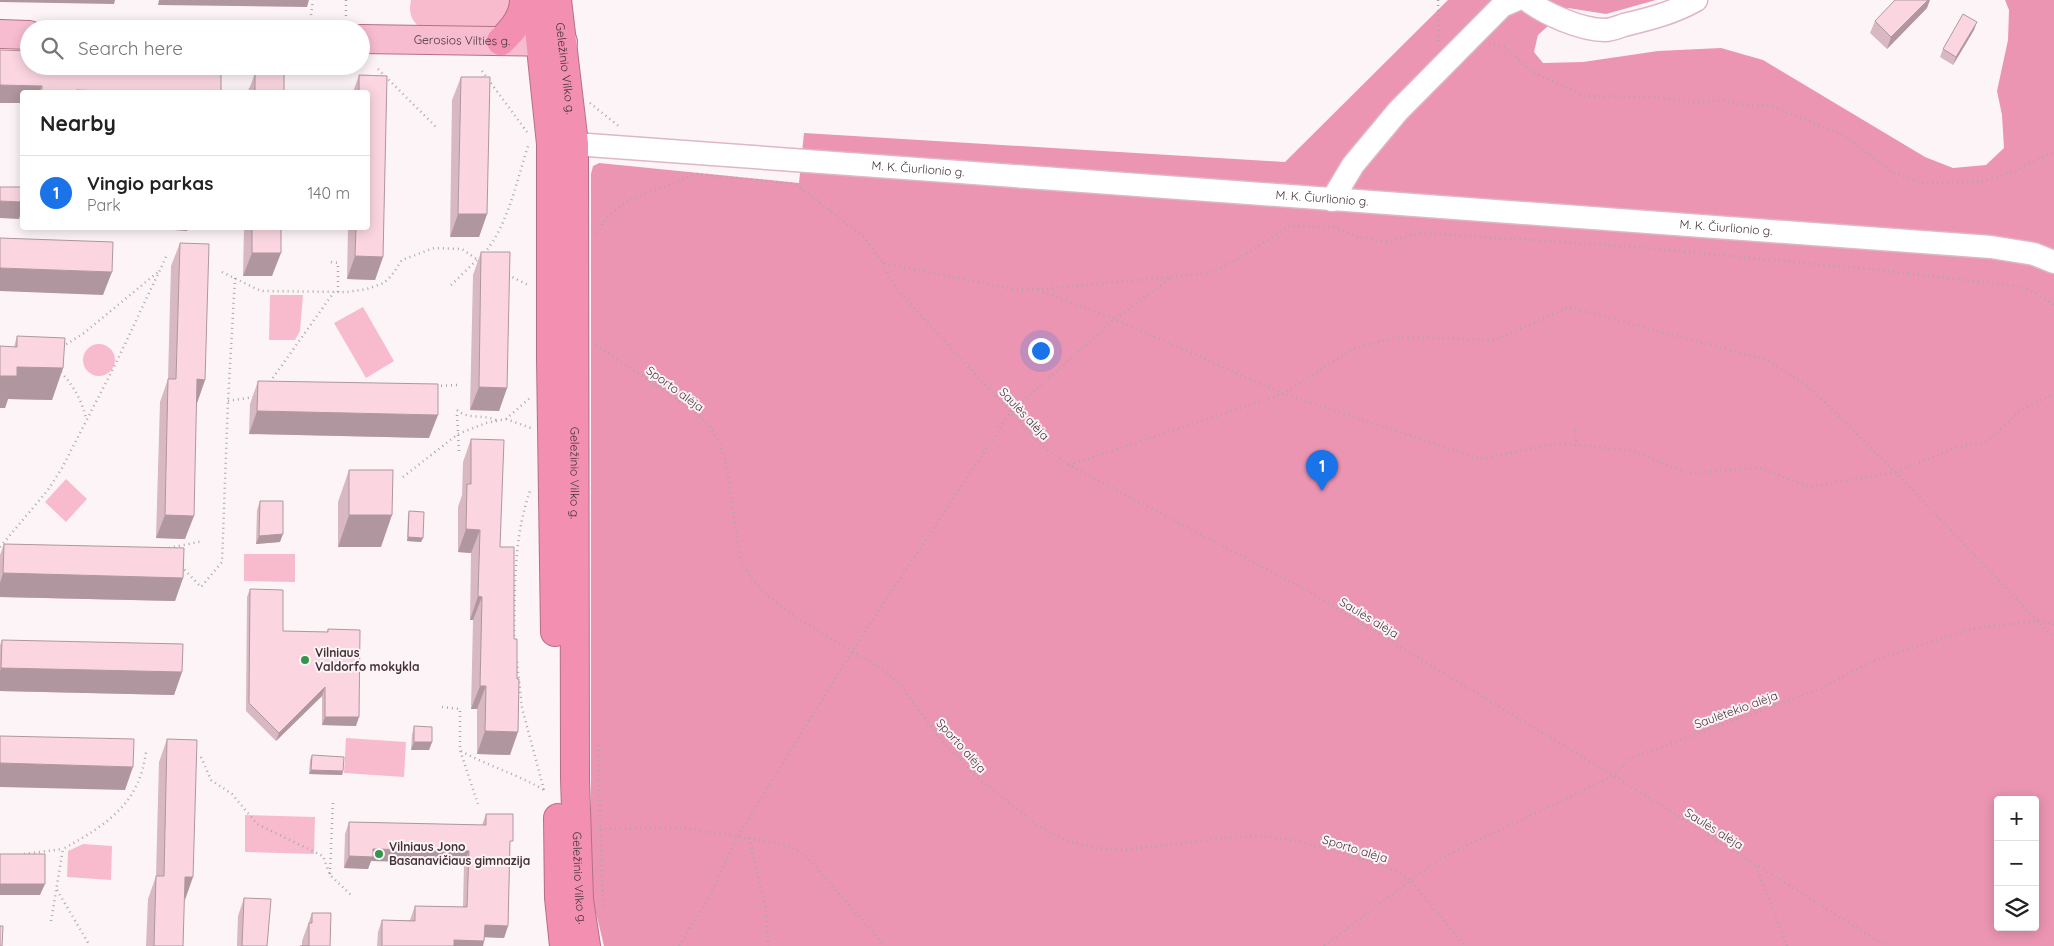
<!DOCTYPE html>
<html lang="en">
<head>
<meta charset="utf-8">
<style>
  body { margin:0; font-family:Quicksand,sans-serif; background:#f6f6f6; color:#222 }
  .controls { position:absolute; right:15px; bottom:15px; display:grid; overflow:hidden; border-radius:5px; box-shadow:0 2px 12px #0003 }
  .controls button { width:45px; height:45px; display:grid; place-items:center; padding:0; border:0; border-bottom:1px solid #e0e0e0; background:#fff; color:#222; font:25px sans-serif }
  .you { position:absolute; left:1040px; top:350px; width:18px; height:18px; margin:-12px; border:4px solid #fff; border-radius:50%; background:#1a73e8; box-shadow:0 0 0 8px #1a73e833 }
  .badge { display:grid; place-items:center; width:32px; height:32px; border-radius:50%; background:#1a73e8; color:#fff; font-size:16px; font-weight:700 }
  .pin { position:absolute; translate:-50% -41px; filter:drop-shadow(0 1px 2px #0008) }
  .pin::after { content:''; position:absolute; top:26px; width:18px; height:15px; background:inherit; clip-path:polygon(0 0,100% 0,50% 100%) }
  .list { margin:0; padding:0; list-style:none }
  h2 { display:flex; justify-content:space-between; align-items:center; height:65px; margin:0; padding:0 20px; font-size:21px }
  h2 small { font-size:16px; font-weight:400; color:#767676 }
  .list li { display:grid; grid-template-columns:32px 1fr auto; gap:15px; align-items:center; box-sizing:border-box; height:75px; padding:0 20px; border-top:1px solid #e0e0e0 }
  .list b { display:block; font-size:19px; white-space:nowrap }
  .list p { margin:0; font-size:16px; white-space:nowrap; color:#767676 }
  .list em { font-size:16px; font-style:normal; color:#767676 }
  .icon { flex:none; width:28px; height:28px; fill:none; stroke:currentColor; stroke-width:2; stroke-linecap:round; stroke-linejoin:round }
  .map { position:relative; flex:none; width:2054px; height:946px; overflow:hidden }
  .search { position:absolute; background:#fff; box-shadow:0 2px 12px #0003; left:20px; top:20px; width:350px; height:55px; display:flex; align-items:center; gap:12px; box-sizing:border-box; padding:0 18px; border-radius:28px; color:#767676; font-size:19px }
  .panel { position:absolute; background:#fff; box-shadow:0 2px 12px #0003; left:20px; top:90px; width:350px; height:140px; border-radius:5px }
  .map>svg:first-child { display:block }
  .green { fill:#f8bbce }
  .forest { fill:#eb95b2; fill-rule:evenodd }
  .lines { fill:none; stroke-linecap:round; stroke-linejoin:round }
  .minor-casing { stroke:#dfb7c3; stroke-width:25 }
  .major-casing { stroke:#b56f87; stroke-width:30 }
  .highway-casing { stroke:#b56f87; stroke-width:30 }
  .path { stroke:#b1a5a9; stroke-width:2.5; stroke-dasharray:1 4; stroke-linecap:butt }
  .minor { stroke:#fff; stroke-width:22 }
  .major { stroke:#f8bcd1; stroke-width:28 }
  .highway { stroke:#f390b2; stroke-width:28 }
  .wall { fill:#d8b8c2 }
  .shaded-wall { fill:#b0969e }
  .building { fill:#fbd6e1; stroke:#b0969e }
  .poi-dot { fill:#31954a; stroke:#fdf4f7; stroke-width:2 }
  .labels { text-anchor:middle; stroke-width:4; stroke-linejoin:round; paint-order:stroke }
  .street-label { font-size:12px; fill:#423237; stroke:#fdf4f7 }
  .poi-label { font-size:12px; font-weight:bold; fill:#423237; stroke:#fdf4f7; text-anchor:start }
</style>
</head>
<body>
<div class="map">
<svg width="2054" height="946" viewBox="0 0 2054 946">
  <rect width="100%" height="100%" fill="#fdf4f7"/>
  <!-- green -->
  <path class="green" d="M411,0H518L501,29L423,30C412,22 408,14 411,0Z
    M270,295H303L300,331L295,340H269Z
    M363,307L394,361L366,378L334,323Z
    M83 360a16 16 0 1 1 32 0a16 16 0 1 1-32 0Z
    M66,479L87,499L66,522L45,502Z
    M244,554H295V582L244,581Z
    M346,738L406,742L404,777L344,773Z
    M245,815L315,817L314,854L245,852Z
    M83,844L112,846L111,880L67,877L68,851Z"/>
  <!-- forest -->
  <path class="forest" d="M1448,0H1656L1606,14L1568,8L1538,35L1534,52L1543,63L1583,62L1658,51L1721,48L1763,60L1925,157L1953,168L1986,165L2004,148L2002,115L1997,91L2008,40L2009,10L2005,0H2054V946H604L591,892V174L593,166L599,163L799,183L804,133L1285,162ZM1998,800H2035V927H1998Z"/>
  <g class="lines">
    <!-- minor casing -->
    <g class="minor-casing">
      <g id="minor">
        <path d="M1527,0C1545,14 1581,30 1605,30C1611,30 1618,27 1624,25C1649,19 1673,13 1696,0"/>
        <path id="s1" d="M574,144L1991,247L2034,254L2054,262"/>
        <path d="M1332,200L1353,165L1398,111L1502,6L1516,0"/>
      </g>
    </g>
    <!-- major casing -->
    <g class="major-casing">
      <g id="major">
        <path d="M0,34L29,35"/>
        <path id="s2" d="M361,39L563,42"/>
      </g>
    </g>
    <!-- highway casing -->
    <g class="highway-casing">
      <g id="highway">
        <path d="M536,0L551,144V359L555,632"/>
        <path id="s3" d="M557,0L574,144L575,779L579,900L586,946"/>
        <path d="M501,41C513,30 524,16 524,0"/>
        <path d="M558,818L559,898L564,946"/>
      </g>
    </g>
    <!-- path -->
    <path class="path" d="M346,0V16
      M1438,0L1439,43
      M311,15L313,0
      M1489,44L1505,47L1531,71L1584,96L1654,97L1695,103L1722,100L1747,106L1769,105L1845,136L1892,172L1922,183L1980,182L2015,171L2054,151
      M378,69L438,129
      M482,71L527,132
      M273,74L284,66
      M245,92L251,88
      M590,103L621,128
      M597,234L606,218L627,201L697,174L796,184L865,238L883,263L1018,290L1055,288L1209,273L1235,261L1290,226L1333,227L1358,237L1387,242L1420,233L1636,247L1878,270L2017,286L2036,293L2054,305
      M484,253C507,229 518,176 529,143
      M331,262L338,263V292
      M883,263L888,277L902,295L1043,447L1069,465L1306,590L1614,776L1886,946
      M222,272L261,291L347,292L367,289L384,283L392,275L402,260L434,248L462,249L481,262
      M508,275L530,286
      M451,285L478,259
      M1038,290L1115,319L1283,394L1481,459L1559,443L1632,451L1688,473L1760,468L1810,487L1895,472L2054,638
      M596,345L694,411L709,426L720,443L727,467L740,558L750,577L769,597L800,620L884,670L901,686L937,735L973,774L1038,826L1068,841L1096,848L1122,850L1235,837L1264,836L1297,841L1378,864L1393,870L1411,880L1465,946
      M62,347L84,333L158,272
      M61,372C74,387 82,400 86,419
      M270,382L334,292
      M436,386L457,385
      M228,401L254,397
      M457,410C468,420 483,414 496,420
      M457,415L459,451
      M506,419L531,428
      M1575,430L1577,445
      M1069,465L1283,394L1353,349L1397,337L1496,340L1568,307L1767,360L1808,386L1895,472L1955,448L1988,441L2022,409L2054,394
      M403,477L458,434L486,423L506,419L531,397
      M0,547L48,490L62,468L116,363L167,255
      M169,548L203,541
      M181,566L201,587L222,562L228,401L235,278
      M514,641C515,591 513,539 530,491
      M517,662L522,708L544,790
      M442,707L460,709V750L478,804
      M598,745L603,907
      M461,751C488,766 517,774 544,790
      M201,757L211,780L232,794L257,824L323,856L330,875L352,896
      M600,829L685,828L777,843L791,847L807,857L885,946
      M749,838L766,909L768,946
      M24,854L63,849
      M1756,866L1787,946
      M330,874L333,799
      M57,890L90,946
      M51,921L63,849C106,825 140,804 146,751
      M679,946L705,905L738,836L852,651L1010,413L1115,319L1169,279
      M1324,946L1439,859L1614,776L1631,758L1820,689L1872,661L1975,628L2040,621L2054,624"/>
    <!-- minor -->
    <use href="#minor" class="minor"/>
    <!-- major -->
    <use href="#major" class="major"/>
    <!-- highway -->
    <use href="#highway" class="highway"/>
  </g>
  <!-- wall -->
  <path class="wall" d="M1927,8L1887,49L1870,33L1875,21Z
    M1974,30L1953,65L1940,57L1943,49Z
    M255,73L284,92H248Z
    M359,75L387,76L383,257L375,280L347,279L348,228H368V92H353Z
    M461,77L487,214L479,237H450L452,100Z
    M244,228H281L272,276H243Z
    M180,243L205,380L197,403L185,539L156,538L160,402L168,379L171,266Z
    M481,252L507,388L499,411L470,410L473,275Z
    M17,336L63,368L52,400L8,399L5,408H0V346L14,347Z
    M258,381L429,438L249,434L250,404Z
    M471,439L500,547L510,755L477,754V709H471L473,620H470L471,553L458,552V507L462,495L463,462Z
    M349,470L381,547H338V502Z
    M260,501L280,542L256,544L257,510Z
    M409,511L423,538L421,542L407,541L408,515Z
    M4,544L183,578L175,601L0,597V555Z
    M250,589L283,631L327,632L328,629L356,726L322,725V696L276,741L246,711L247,597Z
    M2,640L182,672L174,695L0,691V645Z
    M414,726L432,742L429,750H411L412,735Z
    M167,739L184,900L183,946H146L148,899L156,876L159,762Z
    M312,755L343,771L342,775L309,774L310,760Z
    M486,814L510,848L508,926L504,938L484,937V941L483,946H377L378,932L382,920H410L415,906L463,907L464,863L371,861L368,869L344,868L345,834L349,822L482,825Z
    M244,898L267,946H237L238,916Z
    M312,913L330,946H302V941Z"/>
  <!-- shaded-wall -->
  <path class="shaded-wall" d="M0,0H115L114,4L0,2Z
    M159,0H309L307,7L158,5Z
    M1928,0H1930L1927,8L1887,49L1891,37Z
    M1977,22L1974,30L1953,65L1956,57Z
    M0,85L42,86L40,92H22V103H0Z
    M76,90L104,91V92H75Z
    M0,201L22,202V210L19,219L0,218Z
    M458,214H487L479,237H450Z
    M175,228H188L187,231L174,230Z
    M252,253H281L272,276H243Z
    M355,256L383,257L375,280L347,279Z
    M0,268L112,272L103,295L0,291Z
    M17,367L63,368L52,400L8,399L5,408H0V376Z
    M197,379L205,380L197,403Z
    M479,387L507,388L499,411L470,410Z
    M257,411L438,415L429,438L249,434Z
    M165,515L194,516L185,539L156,538Z
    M349,515H392L381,547H338Z
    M466,529L480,530L471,553L458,552Z
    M283,534L280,542L256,544L259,536Z
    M408,537L423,538L421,542L407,541Z
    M3,573L183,578L175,601L0,597V583Z
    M478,596L482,597L473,620H470Z
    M1,668L182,672L174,695L0,691V671Z
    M480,686H486L477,709H471Z
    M325,687L322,696L276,741L279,733Z
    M325,717H359L356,726L322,725Z
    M485,731L518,732L510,755L477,754Z
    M414,742H432L429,750H411Z
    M0,763L133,767L125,790L0,787Z
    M311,770L343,771L342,775L309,774Z
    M373,849L469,851L464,863L371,861L368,869L344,868L349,856Z
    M185,877H193L185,900Z
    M0,884H45L40,895H0Z
    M485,925L508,926L504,938L480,937Z
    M454,940L484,941L483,946H452Z"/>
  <!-- building -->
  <path class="building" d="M1895,0H1928L1891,37L1875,21Z
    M1963,14L1977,22L1956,57L1943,49Z
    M0,50L29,51V66H221V92H104V91L76,90V92H42V86L0,85Z
    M255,73H284V92H255Z
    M359,75L387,76L383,257L355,256L356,228H368V92H359Z
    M461,77H490L487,214H458Z
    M0,187H22V202L0,201Z
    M252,228H281V253H252Z
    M0,238L113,242L112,272L0,268Z
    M180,243L209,244L205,380L197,379L194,516L165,515L168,379H176Z
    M481,252H510L507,388L479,387Z
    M17,336L65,338L63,368L17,367V376H0V346L17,347Z
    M258,381L438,384V415L257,411Z
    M471,439L504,440L500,547H514V639H517V679H519L518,732L485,731L486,686H480L482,597L478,596L480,530L466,529L467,484H471Z
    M349,470H393L392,515H349Z
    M260,501H283V534L259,536Z
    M409,511L424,512L423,538L408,537Z
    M4,544L184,548L183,578L3,573Z
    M250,589L283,590V631L328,632V629L360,630L359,717H325V687L279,733L249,703Z
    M2,640L183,644L182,672L1,668Z
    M414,726L432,727V742H414Z
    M0,736L134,739L133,767L0,763Z
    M167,739L197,740L193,877H185L183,946H154L156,876H164Z
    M312,755L344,757L343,771L311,770Z
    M486,814H513V841H510L508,926L485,925L484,941L454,940V946H382V920L415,921V906L467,907L469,851L373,849V857L349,856V822L486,825Z
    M0,854H45V884H0Z
    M244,898L271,899L267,946H242Z
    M312,913H331L330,946H300H309V923H312Z
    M0,926H3L2,946H0Z"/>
  <!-- markers -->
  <g class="poi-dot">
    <circle cx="305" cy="660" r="5"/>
    <circle cx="379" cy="854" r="5"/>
  </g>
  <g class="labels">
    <!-- street labels -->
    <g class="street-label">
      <text dy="4" stroke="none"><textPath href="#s2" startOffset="101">Gerosios Vilties g.</textPath></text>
      <text dy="4" stroke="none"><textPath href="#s3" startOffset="69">Geležinio Vilko g.</textPath></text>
      <text dy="4" stroke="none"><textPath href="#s1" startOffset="345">M. K. Čiurlionio g.</textPath></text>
      <text dy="4" stroke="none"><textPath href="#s1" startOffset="750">M. K. Čiurlionio g.</textPath></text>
      <text dy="4" stroke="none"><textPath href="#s1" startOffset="1155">M. K. Čiurlionio g.</textPath></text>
      <text transform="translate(675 389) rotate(36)" y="4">Sporto alėja</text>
      <text transform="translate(1024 414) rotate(47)" y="4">Saulės alėja</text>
      <text dy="4" stroke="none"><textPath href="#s3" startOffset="474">Geležinio Vilko g.</textPath></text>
      <text transform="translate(1369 618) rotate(31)" y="4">Saulės alėja</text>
      <text transform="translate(1736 710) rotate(-20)" y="4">Saulėtekio alėja</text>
      <text transform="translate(961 746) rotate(48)" y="4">Sporto alėja</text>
      <text transform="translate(1714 829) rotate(32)" y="4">Saulės alėja</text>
      <text transform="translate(1355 849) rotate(17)" y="4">Sporto alėja</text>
      <text dy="4" stroke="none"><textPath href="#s3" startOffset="879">Geležinio Vilko g.</textPath></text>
    </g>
    <!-- poi labels -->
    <g class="poi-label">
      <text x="315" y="657">Vilniaus<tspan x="315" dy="14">Valdorfo mokykla</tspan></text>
      <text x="389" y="851">Vilniaus Jono<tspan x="389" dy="14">Basanavičiaus gimnazija</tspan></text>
    </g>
  </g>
</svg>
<div class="controls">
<button>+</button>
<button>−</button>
<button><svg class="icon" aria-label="layers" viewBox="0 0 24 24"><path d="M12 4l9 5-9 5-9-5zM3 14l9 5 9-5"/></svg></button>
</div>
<div class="you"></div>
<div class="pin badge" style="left:1322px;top:491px">1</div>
<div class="search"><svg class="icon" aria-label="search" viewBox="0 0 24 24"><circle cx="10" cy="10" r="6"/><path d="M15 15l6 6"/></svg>Search here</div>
<section class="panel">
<h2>Nearby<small></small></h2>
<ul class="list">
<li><span class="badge">1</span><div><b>Vingio parkas</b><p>Park</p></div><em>140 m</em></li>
</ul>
</section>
</div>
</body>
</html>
